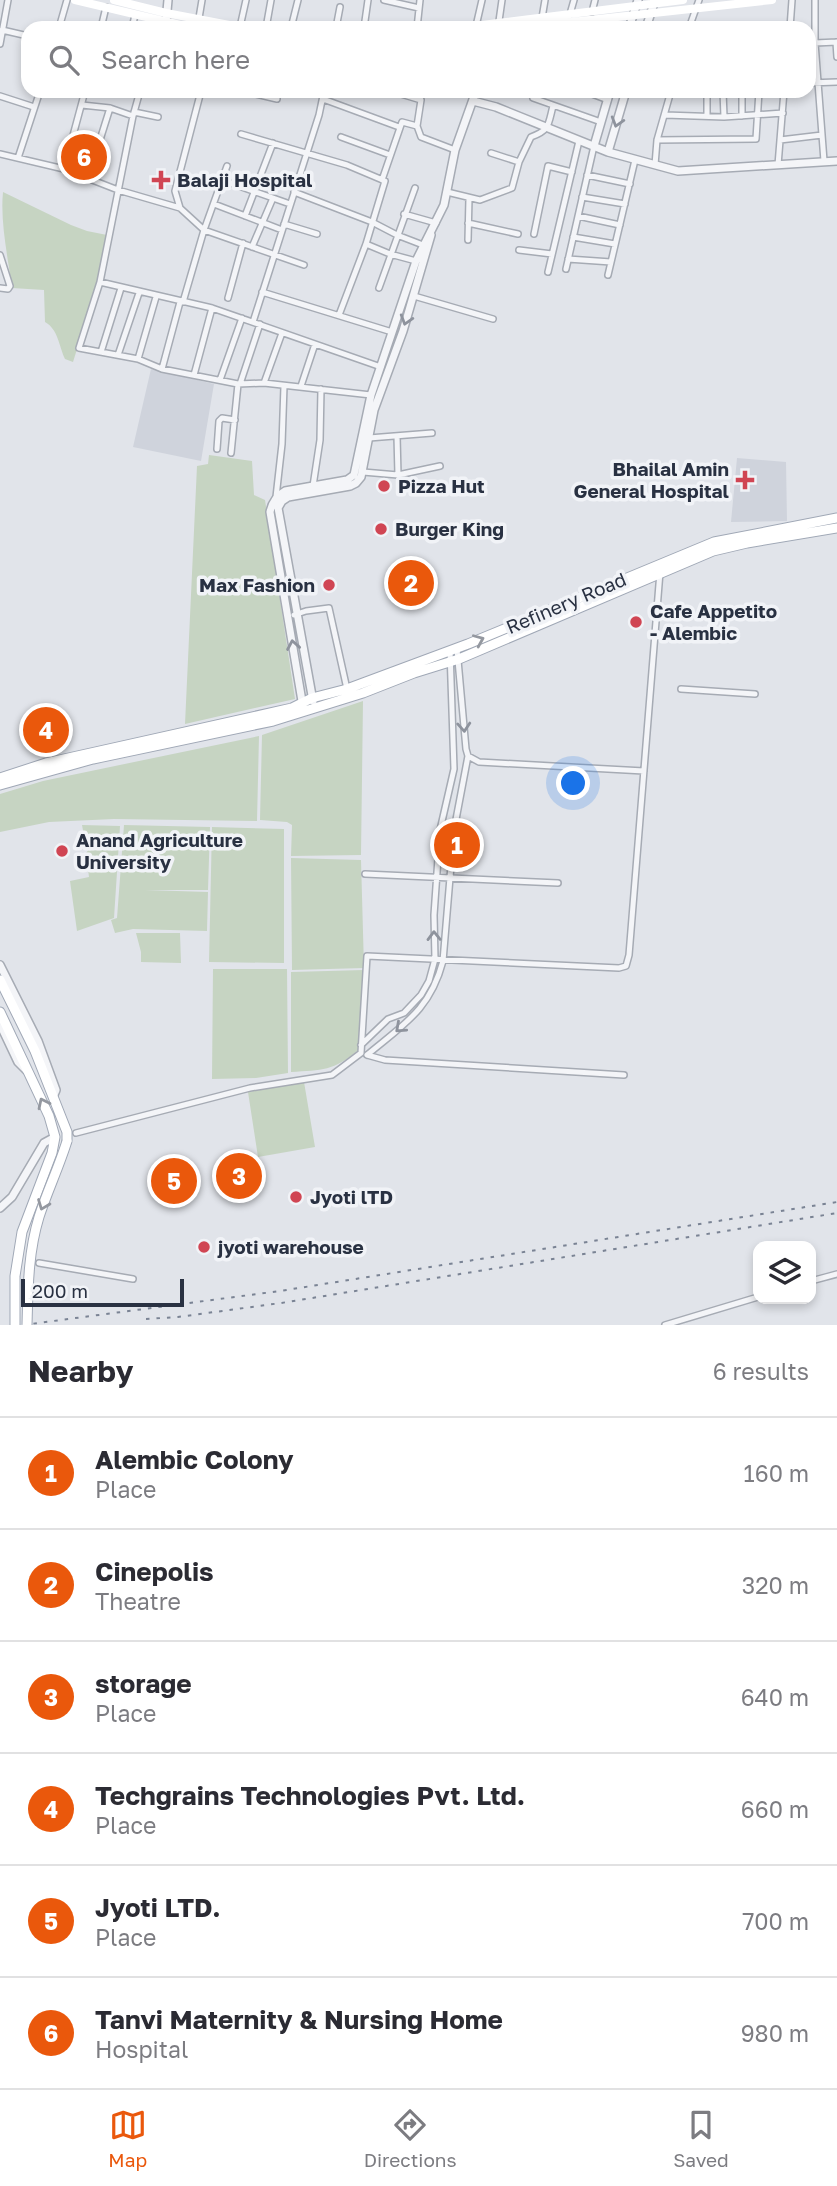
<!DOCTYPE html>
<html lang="en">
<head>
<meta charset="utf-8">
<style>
  body { margin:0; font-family:"Golos Text",sans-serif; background:#f7f7f7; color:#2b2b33 }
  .controls { position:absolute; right:21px; bottom:21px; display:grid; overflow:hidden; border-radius:14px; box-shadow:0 4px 10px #0003 }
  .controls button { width:63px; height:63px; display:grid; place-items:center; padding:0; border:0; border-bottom:2px solid #e1e1e2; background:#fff; color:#2b2b33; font:35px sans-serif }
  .scale { position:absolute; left:21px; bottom:18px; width:163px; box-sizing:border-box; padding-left:7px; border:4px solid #293142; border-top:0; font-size:19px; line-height:24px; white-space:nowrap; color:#293142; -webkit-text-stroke:5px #f1f3f7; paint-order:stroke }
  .you { position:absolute; left:574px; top:784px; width:24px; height:24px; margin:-18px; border:5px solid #fff; border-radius:50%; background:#1a73e8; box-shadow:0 0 0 10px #1a73e833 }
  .badge { display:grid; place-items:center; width:46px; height:46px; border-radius:50%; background:#ea580c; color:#fff; font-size:23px; font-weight:700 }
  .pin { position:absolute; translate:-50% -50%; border:4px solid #fff; box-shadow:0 2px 7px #0006 }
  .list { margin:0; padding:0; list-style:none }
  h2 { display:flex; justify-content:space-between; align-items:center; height:91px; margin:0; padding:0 28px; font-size:30px }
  h2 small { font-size:23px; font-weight:400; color:#7c7c81 }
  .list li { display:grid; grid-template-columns:46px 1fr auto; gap:21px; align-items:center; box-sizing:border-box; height:112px; padding:0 28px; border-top:2px solid #e1e1e2 }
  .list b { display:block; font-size:26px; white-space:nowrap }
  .list p { margin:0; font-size:23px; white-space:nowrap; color:#7c7c81 }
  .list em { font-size:23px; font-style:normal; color:#7c7c81 }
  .icon { flex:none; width:38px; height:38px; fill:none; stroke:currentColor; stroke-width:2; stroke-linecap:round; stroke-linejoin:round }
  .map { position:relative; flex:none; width:837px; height:1325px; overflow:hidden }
  .search { position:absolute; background:#fff; box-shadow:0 4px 10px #0003; left:21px; right:21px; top:21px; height:77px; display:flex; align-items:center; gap:18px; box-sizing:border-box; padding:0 24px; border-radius:21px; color:#7c7c81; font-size:26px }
  .sheet { height:763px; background:#fff }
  nav { display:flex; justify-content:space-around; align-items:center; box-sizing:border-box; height:98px; border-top:2px solid #e1e1e2; background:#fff; font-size:19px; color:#7c7c81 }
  nav a { display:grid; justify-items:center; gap:4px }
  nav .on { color:#ea580c }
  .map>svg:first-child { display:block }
  .built { fill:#cfd3dc }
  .green { fill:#c6d4c2 }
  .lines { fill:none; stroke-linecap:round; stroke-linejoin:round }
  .minor-casing { stroke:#a6abb4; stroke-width:8 }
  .tertiary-casing { stroke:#a6abb4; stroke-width:10 }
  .primary-casing { stroke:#a0a8b6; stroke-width:11 }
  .minor { stroke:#f4f5f8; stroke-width:5 }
  .tertiary { stroke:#f4f5f8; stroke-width:7 }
  .secondary { stroke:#fff; stroke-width:8 }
  .primary { stroke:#fff; stroke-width:9 }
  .rail { stroke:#7a8394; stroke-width:2; stroke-dasharray:3.5 7; stroke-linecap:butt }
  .primary-bridge-casing { stroke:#a0a8b6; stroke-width:11; stroke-linecap:butt }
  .primary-bridge { stroke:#fff; stroke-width:9 }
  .oneway { stroke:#8e939d }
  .oneway2 { stroke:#9498a0 }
  .poi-dot { fill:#d04553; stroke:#f1f3f7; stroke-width:2.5 }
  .labels { text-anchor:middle; stroke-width:7; stroke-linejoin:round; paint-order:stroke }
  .poi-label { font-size:19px; font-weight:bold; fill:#293142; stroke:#f1f3f7; text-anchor:start }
  .street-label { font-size:19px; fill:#293142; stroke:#f1f3f7 }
</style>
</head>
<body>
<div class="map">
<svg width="837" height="1325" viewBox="0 0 837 1325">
  <rect width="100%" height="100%" fill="#e1e4ea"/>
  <!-- built -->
  <path class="built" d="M151,369L214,384L201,461L133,447Z
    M737,458L786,462L787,521L731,522Z"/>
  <!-- green -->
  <path class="green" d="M3,192L71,225L87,231L107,235L98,282L73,362L65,359C59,346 58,329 45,322L44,290L12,288C8,258 0,222 3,192Z
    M209,455L252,461L254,495L265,500L295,699L185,724L197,466L208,464Z
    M363,701L361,855L291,856L292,825L287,822L260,820L262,735Z
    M259,736L257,821L114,819L49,822L0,832V794L43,781Z
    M82,825L120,826L114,918L77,931L70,881L89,877L86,853L91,847L89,842L85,841Z
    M124,825L210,827L208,890H145L208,892L207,931L133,929L115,933L111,920L117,918Z
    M212,827L284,829V963L209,962Z
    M291,858L361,860L364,968L292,970Z
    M136,933H180L181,963L141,962V952Z
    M213,969H287L288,1073L256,1078L212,1079Z
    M364,970L358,1050C334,1071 322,1070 291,1072V972Z
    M304,1082L315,1147L258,1157L248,1092Z"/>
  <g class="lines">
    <!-- minor casing -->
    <g class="minor-casing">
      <path id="minor" d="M384,0L419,8
        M815,0V43L824,161
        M592,12L595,0
        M570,14L574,0
        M199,18L202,0
        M542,18L545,0
        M499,21L502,0
        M476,26L482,0
        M240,27L246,0
        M59,28L67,0
        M101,28L106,7
        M132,28L135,15
        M266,28L271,0
        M291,28L298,0
        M336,28L340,7
        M364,28L368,0
        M417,28L420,0
        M689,28L699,0
        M790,28L792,0
        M2,30L28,36
        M836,42L837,57
        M815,43L837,42
        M0,44L8,0
        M809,83L837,82
        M140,91L133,116L100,282L79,348L138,359L162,369L238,384L264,383L371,395
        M243,91L277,99
        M391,91L421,100L417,126L421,137L455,150
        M584,91L608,100
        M707,91V116
        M723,91L724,117
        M0,96L34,107
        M533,98L601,122
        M323,99L399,127
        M82,105L110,108L133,116
        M134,112L158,117
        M665,115L724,117L783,113
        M742,116V91
        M241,134L347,165L385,181L366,244L339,315
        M341,137L390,155
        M657,140L756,139L759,91
        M780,140L822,135
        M0,154L64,169L118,190L180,208
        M18,158L40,91
        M519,162L531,137C550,130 548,125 553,106
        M655,165L657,140L671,91
        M778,165L784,91
        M227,166L204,230L304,265
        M64,169L85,91
        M587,175L630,184
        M88,178L110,108
        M222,180L290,204
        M382,180L402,122L417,126
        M294,192L372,222L397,235L423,245
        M447,192L480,200L512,188L519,162L491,153
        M582,197L625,204
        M214,204L282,230
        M404,214L436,223
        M245,216L273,143
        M578,216L620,225
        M468,223L518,234
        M284,224L317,234
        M534,234L548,166L572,172
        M573,237L615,244
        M468,240L469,198
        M366,244L390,254L416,261
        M252,247L273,198
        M519,250L552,254
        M0,255L10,286L8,289L0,288
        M568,259L611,262
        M566,269L594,146
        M548,272L579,141
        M608,275L635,160
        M100,282L212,308L381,367
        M379,288L415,188
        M262,292L392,332
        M414,296L493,319
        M228,298L243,243
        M183,302L204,230L180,208L175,191L201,91
        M253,322L319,115L324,91
        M101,352L121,288
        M118,355L139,293
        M138,359L156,297
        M162,369L180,302
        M194,375L212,308
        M220,380L242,318
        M264,383L282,333
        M240,384L260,324
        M301,386L315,344
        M397,436L398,475
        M369,438L432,433
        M217,449L219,421L222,418L235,420
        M231,453L238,384
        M363,472L398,475L440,466
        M313,486L320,440L321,389
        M276,497L282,444L284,386
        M294,615L306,611L329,608L347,689
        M681,689L755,694
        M468,756L479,762L644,771
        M365,874L558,883
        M361,1045L388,1019L404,1013L421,995L429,981L435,959L434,915L440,830L454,769L450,651
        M367,1055C404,1024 430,1010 443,961L454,830L468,756L466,749L457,649
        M367,1055L385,1060L624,1075
        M76,1133L250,1088L332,1075L361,1053L367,956L619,968L626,966L629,955L660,572
        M39,1263L133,1279
        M811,1281L837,1274
        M665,1325L758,1297"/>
    </g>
    <!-- tertiary casing -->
    <g class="tertiary-casing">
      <path id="tertiary" d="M166,22L168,0
        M629,28L638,0
        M646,28L655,0
        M473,101L496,107L608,152L678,171L837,161
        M594,146L610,91
        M608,152L626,91
        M313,701L278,508L282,501L288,497L350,486L356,483L361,477L374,410L403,331L431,235
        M303,707L270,512C272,502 276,496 285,491L347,480L354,475L371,395L416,261L444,205L455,150L476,91
        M0,965L38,1041L56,1090L53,1097
        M0,1024L18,1062L26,1070
        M0,1208L12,1197L44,1143L55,1137"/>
    </g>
    <!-- primary casing -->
    <g class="primary-casing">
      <path id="primary" d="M0,778L46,763L292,708L312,698L347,689L468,644L714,542L837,518
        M0,785L93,759L273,721L363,693L414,673L459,659L713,551L747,543L837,528
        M0,980L35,1051L67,1132V1141
        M0,1012L49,1116L55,1137L52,1153L22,1232L15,1276V1325"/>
    </g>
    <!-- minor -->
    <use href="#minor" class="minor"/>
    <!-- tertiary -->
    <use href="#tertiary" class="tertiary"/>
    <!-- secondary -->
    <path class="secondary" d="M75,0L193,28
      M114,0L166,13L245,28
      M457,28L683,0
      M517,28L772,0"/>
    <!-- primary -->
    <use href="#primary" class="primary"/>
    <!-- rail -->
    <path class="rail" d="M146,1319L178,1317L281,1303L837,1213
      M23,1325L280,1291L837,1202"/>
    <!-- primary-bridge casing -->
    <g class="primary-bridge-casing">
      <path id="primary-bridge" d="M27,1325C28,1289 28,1253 39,1217C47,1192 59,1167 67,1141"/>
    </g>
    <!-- primary-bridge -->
    <use href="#primary-bridge" class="primary-bridge"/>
  </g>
  <!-- one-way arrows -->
  <defs><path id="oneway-chevron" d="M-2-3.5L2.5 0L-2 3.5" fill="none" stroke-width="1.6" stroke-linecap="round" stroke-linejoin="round" transform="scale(1.75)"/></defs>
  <g class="oneway">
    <use href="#oneway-chevron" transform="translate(617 122) rotate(107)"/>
    <use href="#oneway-chevron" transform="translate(406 320) rotate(107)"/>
    <use href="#oneway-chevron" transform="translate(293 645) rotate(-100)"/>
    <use href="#oneway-chevron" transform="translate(464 727) rotate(86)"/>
    <use href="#oneway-chevron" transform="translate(434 936) rotate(-91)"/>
    <use href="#oneway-chevron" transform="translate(400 1028) rotate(138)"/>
  </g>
  <g class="oneway2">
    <use href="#oneway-chevron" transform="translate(479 640) rotate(-23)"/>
    <use href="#oneway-chevron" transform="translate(43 1103) rotate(-116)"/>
    <use href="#oneway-chevron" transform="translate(43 1205) rotate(111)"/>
  </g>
  <!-- markers -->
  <g class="poi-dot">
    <path d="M157.5 169.5h7v7h7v7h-7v7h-7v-7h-7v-7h7z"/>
    <path d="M741.5 469.5h7v7h7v7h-7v7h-7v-7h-7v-7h7z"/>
    <circle cx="384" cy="486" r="7"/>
    <circle cx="381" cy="529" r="7"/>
    <circle cx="329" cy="585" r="7"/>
    <circle cx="636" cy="622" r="7"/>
    <circle cx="62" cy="851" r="7"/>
    <circle cx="296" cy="1197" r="7"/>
    <circle cx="204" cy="1247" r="7"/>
  </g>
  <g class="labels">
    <!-- poi labels -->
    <g class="poi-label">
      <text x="177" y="187">Balaji Hospital</text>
      <text x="729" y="476" text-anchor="end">Bhailal Amin<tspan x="729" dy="22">General Hospital</tspan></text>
      <text x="398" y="493">Pizza Hut</text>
      <text x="395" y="536">Burger King</text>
      <text x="315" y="592" text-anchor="end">Max Fashion</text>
      <text x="650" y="618">Cafe Appetito<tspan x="650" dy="22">- Alembic</tspan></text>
      <text x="76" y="847">Anand Agriculture<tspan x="76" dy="22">University</tspan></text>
      <text x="310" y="1204">Jyoti lTD</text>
      <text x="218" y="1254">jyoti warehouse</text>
    </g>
    <!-- street labels -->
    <g class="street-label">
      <text transform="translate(566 603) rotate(-23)" y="7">Refinery Road</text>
    </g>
  </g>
</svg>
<div class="controls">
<button><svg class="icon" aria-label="layers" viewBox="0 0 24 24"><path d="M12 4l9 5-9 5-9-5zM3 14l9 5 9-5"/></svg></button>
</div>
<div class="scale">200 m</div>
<div class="you"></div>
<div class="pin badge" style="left:457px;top:845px">1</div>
<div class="pin badge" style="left:411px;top:583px">2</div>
<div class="pin badge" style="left:239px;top:1176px">3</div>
<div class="pin badge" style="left:46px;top:730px">4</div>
<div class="pin badge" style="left:174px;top:1181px">5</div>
<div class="pin badge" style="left:84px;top:157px">6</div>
<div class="search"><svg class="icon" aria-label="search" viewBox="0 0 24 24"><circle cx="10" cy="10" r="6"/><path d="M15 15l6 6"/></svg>Search here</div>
</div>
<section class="sheet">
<h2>Nearby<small>6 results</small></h2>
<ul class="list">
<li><span class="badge">1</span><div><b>Alembic Colony</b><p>Place</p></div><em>160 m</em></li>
<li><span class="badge">2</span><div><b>Cinepolis</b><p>Theatre</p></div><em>320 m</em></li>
<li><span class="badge">3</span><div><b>storage</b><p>Place</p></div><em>640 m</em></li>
<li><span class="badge">4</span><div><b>Techgrains Technologies Pvt. Ltd.</b><p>Place</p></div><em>660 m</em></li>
<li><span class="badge">5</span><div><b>Jyoti LTD.</b><p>Place</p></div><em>700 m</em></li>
<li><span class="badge">6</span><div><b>Tanvi Maternity &amp; Nursing Home</b><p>Hospital</p></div><em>980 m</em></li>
</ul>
</section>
<nav>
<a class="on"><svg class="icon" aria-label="map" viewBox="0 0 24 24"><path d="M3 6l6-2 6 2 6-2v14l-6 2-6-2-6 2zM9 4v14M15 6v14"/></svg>Map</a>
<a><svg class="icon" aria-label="directions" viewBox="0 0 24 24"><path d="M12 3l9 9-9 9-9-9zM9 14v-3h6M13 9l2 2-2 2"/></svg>Directions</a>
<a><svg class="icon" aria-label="saved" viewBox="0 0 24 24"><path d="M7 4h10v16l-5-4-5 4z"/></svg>Saved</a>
</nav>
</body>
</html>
